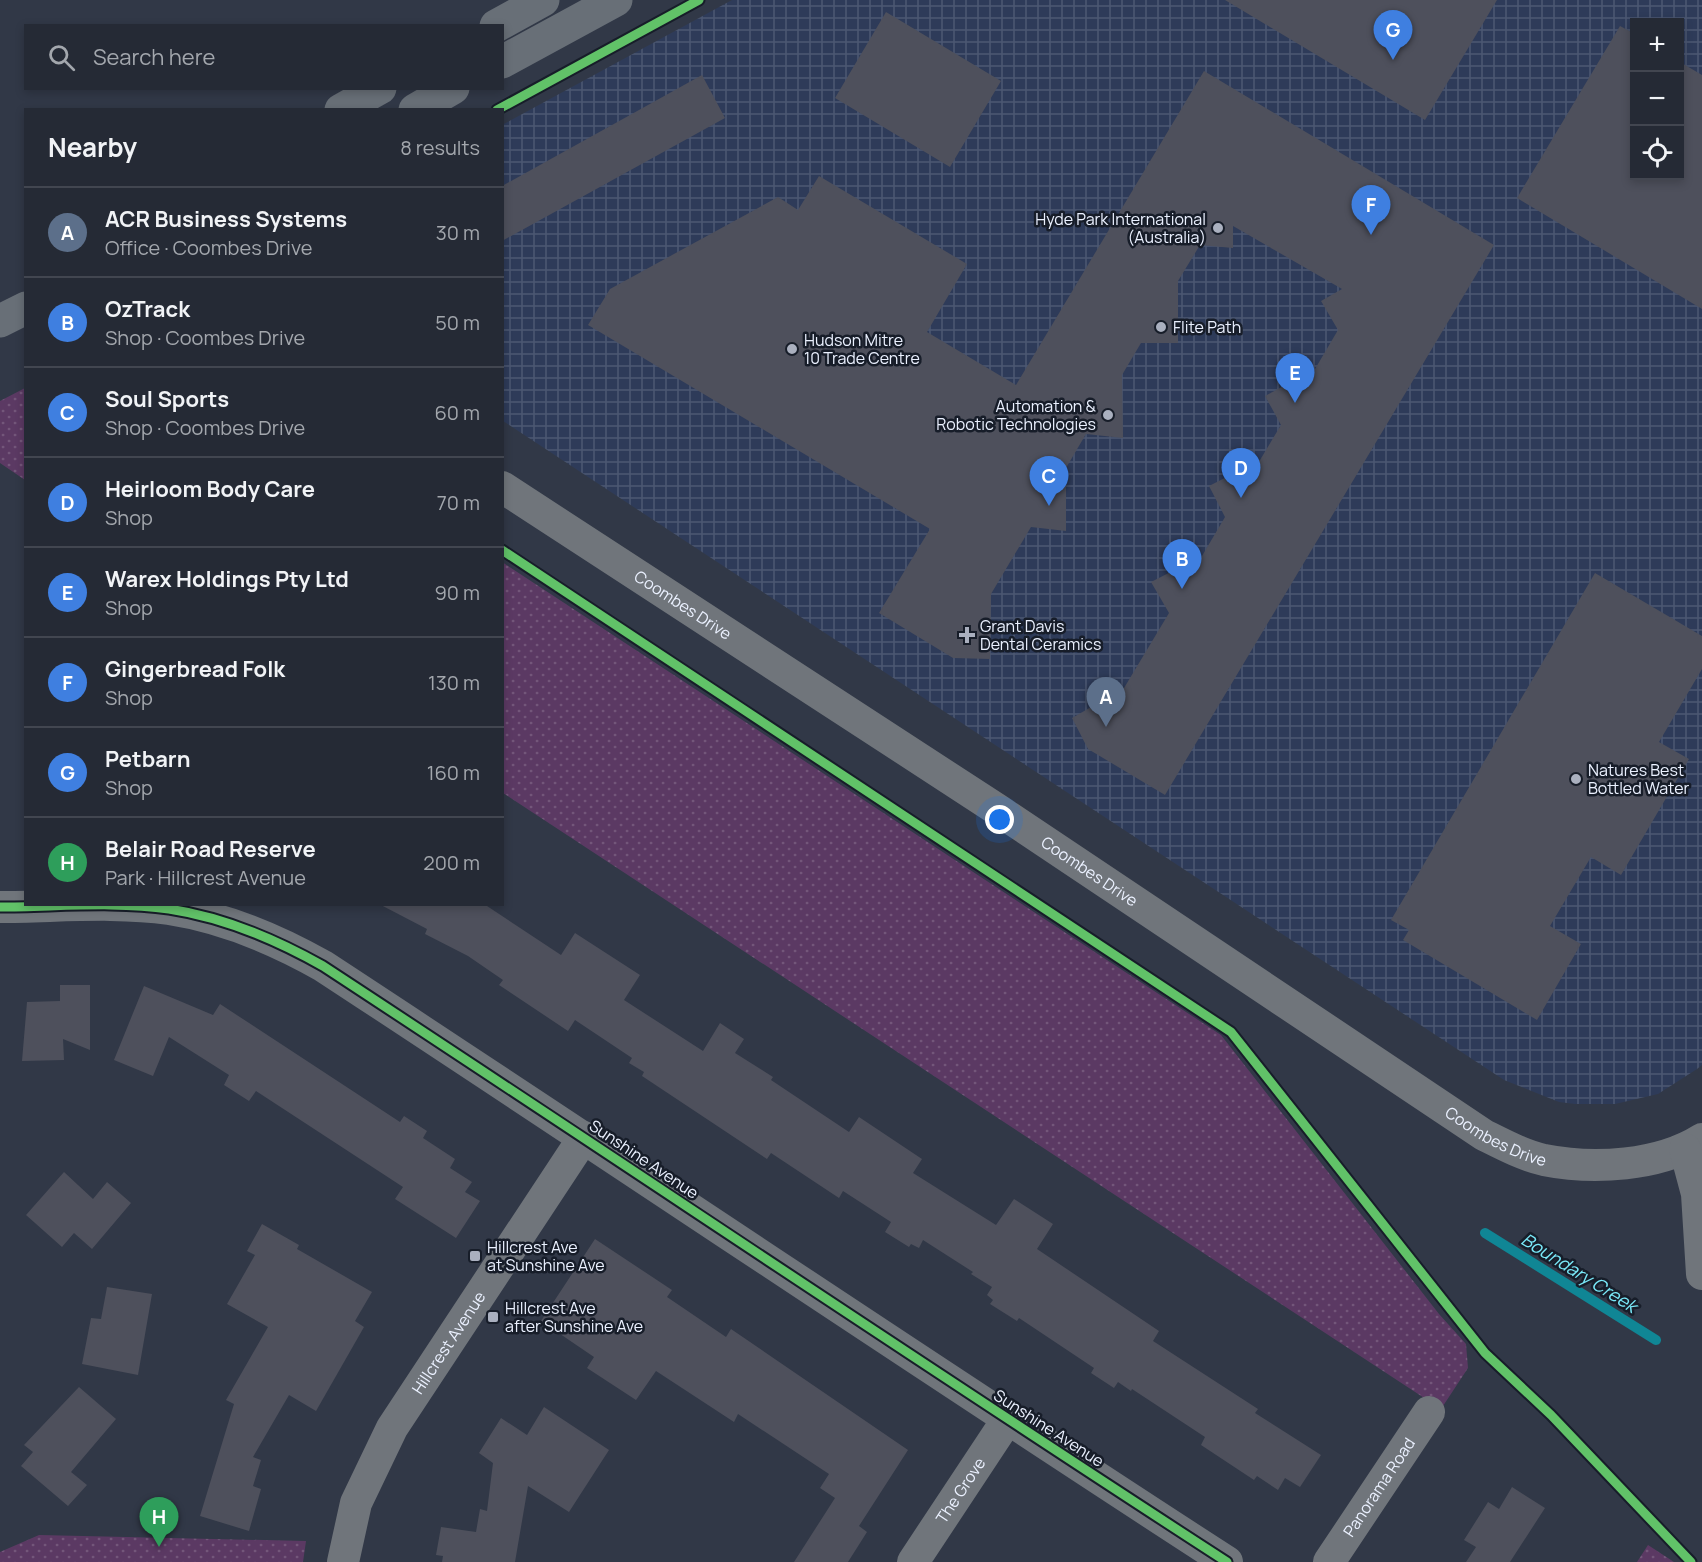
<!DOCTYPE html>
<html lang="en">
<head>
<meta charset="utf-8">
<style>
  body { margin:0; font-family:Manrope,sans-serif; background:#313641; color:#f1f3f6 }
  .controls { position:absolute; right:18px; top:18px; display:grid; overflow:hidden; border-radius:0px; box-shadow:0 3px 9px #0003 }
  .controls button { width:54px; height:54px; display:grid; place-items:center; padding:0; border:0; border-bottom:2px solid #424650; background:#252a35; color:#f1f3f6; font:30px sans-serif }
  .you { position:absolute; left:1000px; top:820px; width:21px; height:21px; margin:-15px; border:4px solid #fff; border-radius:50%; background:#1a73e8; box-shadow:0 0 0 9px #1a73e833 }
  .badge { display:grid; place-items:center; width:39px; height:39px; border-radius:50%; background:#aab0bf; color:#fff; font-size:20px; font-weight:700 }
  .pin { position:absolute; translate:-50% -50px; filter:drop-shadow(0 2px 3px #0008) }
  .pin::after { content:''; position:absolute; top:32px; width:21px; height:18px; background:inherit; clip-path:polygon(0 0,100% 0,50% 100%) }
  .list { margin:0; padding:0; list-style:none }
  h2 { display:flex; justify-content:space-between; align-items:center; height:78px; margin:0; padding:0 24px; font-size:26px }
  h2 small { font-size:20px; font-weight:400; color:#a3a7ad }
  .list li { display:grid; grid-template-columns:39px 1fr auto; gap:18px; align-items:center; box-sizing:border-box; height:90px; padding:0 24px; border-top:2px solid #424650 }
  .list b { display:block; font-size:22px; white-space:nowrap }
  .list p { margin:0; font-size:20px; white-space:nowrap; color:#a3a7ad }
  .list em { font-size:20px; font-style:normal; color:#a3a7ad }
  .icon { flex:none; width:33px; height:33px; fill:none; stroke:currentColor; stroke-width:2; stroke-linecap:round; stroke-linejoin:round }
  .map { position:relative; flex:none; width:1702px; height:1562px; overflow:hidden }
  .search { position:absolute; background:#252a35; box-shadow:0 3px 9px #0003; left:24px; top:24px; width:480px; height:66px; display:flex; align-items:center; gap:15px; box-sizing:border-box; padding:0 21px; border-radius:0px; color:#a3a7ad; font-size:22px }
  .panel { position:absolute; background:#252a35; box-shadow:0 3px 9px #0003; left:24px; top:108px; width:480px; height:798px; border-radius:0px }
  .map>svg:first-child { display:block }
  .industrial { fill:url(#industrial-grid); fill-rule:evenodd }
  .grass { fill:url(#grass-dots) }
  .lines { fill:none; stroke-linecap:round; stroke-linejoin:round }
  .stream { stroke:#108695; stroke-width:10 }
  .building { fill:#4e505c }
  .street { stroke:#70757b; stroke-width:32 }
  .secondary { stroke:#686f77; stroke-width:33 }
  .cycleway-casing { stroke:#171d29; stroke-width:13 }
  .cycleway { stroke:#61c268; stroke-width:9 }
  .poi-dot { fill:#aab0bf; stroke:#171d29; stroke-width:2 }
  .labels { text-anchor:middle; stroke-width:5; stroke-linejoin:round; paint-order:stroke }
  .poi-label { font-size:16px; fill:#ebf1ff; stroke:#171d29; text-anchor:start }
  .street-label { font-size:16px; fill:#ebf1ff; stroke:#171d29 }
  .water-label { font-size:18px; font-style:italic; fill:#7ae9f9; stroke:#171d29 }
</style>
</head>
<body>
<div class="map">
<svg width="1702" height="1562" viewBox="0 0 1702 1562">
  <defs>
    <pattern id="industrial-grid" width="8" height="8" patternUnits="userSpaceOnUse" patternTransform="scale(1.5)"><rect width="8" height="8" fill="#2e3b59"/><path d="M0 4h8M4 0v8" fill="none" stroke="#4c5872"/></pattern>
    <pattern id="grass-dots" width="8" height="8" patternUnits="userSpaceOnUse" patternTransform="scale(1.5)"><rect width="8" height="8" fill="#5b3963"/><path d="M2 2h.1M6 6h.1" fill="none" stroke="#73567a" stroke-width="1.8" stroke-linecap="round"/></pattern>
  </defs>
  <rect width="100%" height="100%" fill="#313847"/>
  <!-- industrial -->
  <path class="industrial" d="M732,0H1702V1065L1697,1069L1658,1094L1615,1104H1575L1559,1102L1504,1080L503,421L502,125ZM1634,22H1680V176H1634Z"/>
  <!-- grass -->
  <path class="grass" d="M25,388V480L0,463V401Z
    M502,562L1221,1035L1439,1314L1466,1344L1468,1368L1441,1409L503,793Z
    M39,1535L306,1541L303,1562H0V1552Z
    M1648,1545L1674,1562H1637Z"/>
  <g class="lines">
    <!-- stream -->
    <path class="stream" d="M1485,1233L1656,1340"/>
  </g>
  <!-- building -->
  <path class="building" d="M1225,0H1497L1425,120Z
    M886,12L1001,81L950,167L835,98Z
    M1620,26L1635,34V176H1680V62L1702,75V309L1517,198Z
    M1204,71L1494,245L1165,795L1088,749L1072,718L1124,688L1169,613L1151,582L1202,556L1225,517L1209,486L1260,460L1281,425L1265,396L1315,369L1338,330L1321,301L1342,289L1233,226V248L1200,245L1178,281V343H1141L1122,375L1123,438L1086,434L1066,468V531L1031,527L991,594L990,659L953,658L879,613L930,529L588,325L610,289L778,197L798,210L819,176L967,264L927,332L1016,385Z
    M702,75L725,118L502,241V186Z
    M1595,573L1702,636V669L1659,742L1689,759L1621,875L1591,857L1550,926L1581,944L1537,1020L1403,940L1409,930L1391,920Z
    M379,904H484L561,955L575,933L640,975L624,1000L703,1051L720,1023L744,1039L735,1053L773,1077L771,1080L849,1132L859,1117L922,1159L913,1173L996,1225L1014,1199L1053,1224L1037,1249L1159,1331L1153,1341L1258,1409L1255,1413L1321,1455L1300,1487L1285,1478L1278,1490L1257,1476L1254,1480L1201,1445L1205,1437L1132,1389L1131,1391L1118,1382L1114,1388L1091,1373L1094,1368L1019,1318L1017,1321L990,1304L993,1300L987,1295L992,1287L971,1274L973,1272L923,1240L919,1248L911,1244L909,1247L885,1232L891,1222L843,1191L839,1198L771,1153L767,1159L642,1076L644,1072L629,1063L632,1058L575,1020L568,1031L499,985L503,980L468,956L425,934L427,929Z
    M60,985H90V1050L63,1039L64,1060L22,1061L27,1002L60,1001Z
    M144,986L213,1015L220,1004L400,1122L404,1116L427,1131L423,1138L455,1159L450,1168L472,1182L465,1192L480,1201L456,1238L395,1199L403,1187L256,1091L249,1101L224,1085L229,1075L169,1037L153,1076L114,1060Z
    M64,1172L93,1199L107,1182L131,1203L92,1249L74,1233L62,1247L26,1215Z
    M262,1224L299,1245L297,1249L372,1292L355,1321L364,1327L316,1411L289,1395L253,1457L261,1460L253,1486L261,1489L249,1531L200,1516L234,1404L226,1400L268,1327L227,1304L255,1255L247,1251Z
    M595,1239L672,1290L667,1297L726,1337L731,1329L908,1450L859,1526L867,1532L848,1562H794L835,1498L820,1488L829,1474L738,1414L734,1422L656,1371L636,1400L587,1368L594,1357L541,1321Z
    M107,1287L152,1294L138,1375L82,1364L91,1318L101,1319Z
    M79,1387L116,1419L71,1472L87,1485L68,1506L21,1466L33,1452L24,1445Z
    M544,1407L609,1450L569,1512L528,1486L515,1562H442L443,1556L436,1555L441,1527L476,1532L480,1509L487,1511L493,1463L479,1453L501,1418L527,1435Z
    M1512,1487L1545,1508L1510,1562H1466L1476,1547L1464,1540L1488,1502L1499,1509Z"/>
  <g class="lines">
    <!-- street -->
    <g class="street">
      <path id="s1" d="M502,487L998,810L1484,1135C1504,1145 1523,1155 1544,1160C1594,1170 1659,1166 1702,1139"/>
      <path d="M0,907C54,907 116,901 169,909C222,917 277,940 323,966C625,1164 924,1366 1227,1562"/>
      <path d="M1685,1149L1697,1194L1702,1274"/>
      <path id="s2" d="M343,1562L356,1503L392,1428L584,1137"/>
      <path id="s3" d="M913,1562L1007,1420"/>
      <path id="s4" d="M1329,1562L1429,1412"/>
    </g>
    <!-- secondary -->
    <path class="secondary" d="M496,26L543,0
      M502,62L616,0
      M341,110L380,88
      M415,110L453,88
      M0,321L26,308"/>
    <!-- cycleway casing -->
    <g class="cycleway-casing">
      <path id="cycleway" d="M497,110L699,0
        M502,550L1231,1032L1485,1353L1551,1415L1691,1562
        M0,907C54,907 116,901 169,909C222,917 277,940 323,966C625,1164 924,1366 1227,1562"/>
    </g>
    <!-- cycleway -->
    <use href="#cycleway" class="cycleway"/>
  </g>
  <!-- markers -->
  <g class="poi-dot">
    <circle cx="1218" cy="228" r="6"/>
    <circle cx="1161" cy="327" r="6"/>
    <circle cx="792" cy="349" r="6"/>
    <circle cx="1108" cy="415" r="6"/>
    <path d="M964 626h6v6h6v6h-6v6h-6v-6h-6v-6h6z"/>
    <circle cx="1576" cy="779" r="6"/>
    <rect x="469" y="1250" width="12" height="12" rx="3"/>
    <rect x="487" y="1311" width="12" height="12" rx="3"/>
  </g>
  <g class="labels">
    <!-- poi labels -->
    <g class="poi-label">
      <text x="1206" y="225" text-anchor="end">Hyde Park International<tspan x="1206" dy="18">(Australia)</tspan></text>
      <text x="1173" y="333">Flite Path</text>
      <text x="804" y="346">Hudson Mitre<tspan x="804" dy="18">10 Trade Centre</tspan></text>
      <text x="1096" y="412" text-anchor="end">Automation &amp;<tspan x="1096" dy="18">Robotic Technologies</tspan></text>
      <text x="980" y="632">Grant Davis<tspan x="980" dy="18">Dental Ceramics</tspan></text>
      <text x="1588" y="776">Natures Best<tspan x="1588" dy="18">Bottled Water</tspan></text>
      <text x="487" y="1253">Hillcrest Ave<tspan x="487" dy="18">at Sunshine Ave</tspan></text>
      <text x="505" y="1314">Hillcrest Ave<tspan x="505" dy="18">after Sunshine Ave</tspan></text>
    </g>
    <!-- street labels -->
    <g class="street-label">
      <text dy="6" stroke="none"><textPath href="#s1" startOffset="216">Coombes Drive</textPath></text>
      <text dy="6" stroke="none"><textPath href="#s1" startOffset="702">Coombes Drive</textPath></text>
      <text dy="6" stroke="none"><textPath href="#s1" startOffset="1188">Coombes Drive</textPath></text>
      <text transform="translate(644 1159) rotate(34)" y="6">Sunshine Avenue</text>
      <text dy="6" stroke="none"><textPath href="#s2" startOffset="246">Hillcrest Avenue</textPath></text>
      <text transform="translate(1049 1428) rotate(33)" y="6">Sunshine Avenue</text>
      <text dy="6" stroke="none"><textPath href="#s4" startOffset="90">Panorama Road</textPath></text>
      <text dy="6" stroke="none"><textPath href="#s3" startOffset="86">The Grove</textPath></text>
    </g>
    <!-- water labels -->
    <g class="water-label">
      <text transform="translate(1579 1273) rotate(32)" y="6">Boundary Creek</text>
    </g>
  </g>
</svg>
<div class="controls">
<button>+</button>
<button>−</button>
<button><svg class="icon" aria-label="locate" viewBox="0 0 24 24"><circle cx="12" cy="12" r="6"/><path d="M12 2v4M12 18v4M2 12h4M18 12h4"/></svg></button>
</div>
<div class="you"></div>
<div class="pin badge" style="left:1106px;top:727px;background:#5c6f8a">A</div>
<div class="pin badge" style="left:1182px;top:589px;background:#3f7fe0">B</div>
<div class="pin badge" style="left:1049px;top:506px;background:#3f7fe0">C</div>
<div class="pin badge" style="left:1241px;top:498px;background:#3f7fe0">D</div>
<div class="pin badge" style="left:1295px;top:403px;background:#3f7fe0">E</div>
<div class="pin badge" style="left:1371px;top:235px;background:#3f7fe0">F</div>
<div class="pin badge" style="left:1393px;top:60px;background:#3f7fe0">G</div>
<div class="pin badge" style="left:159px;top:1547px;background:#2e9e5b">H</div>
<div class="search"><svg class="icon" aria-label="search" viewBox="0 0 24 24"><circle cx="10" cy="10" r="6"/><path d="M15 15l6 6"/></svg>Search here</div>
<section class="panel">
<h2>Nearby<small>8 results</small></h2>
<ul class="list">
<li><span class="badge" style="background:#5c6f8a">A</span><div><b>ACR Business Systems</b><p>Office · Coombes Drive</p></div><em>30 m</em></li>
<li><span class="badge" style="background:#3f7fe0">B</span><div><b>OzTrack</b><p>Shop · Coombes Drive</p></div><em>50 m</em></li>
<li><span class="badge" style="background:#3f7fe0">C</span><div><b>Soul Sports</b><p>Shop · Coombes Drive</p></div><em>60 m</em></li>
<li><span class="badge" style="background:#3f7fe0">D</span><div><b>Heirloom Body Care</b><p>Shop</p></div><em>70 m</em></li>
<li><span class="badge" style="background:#3f7fe0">E</span><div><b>Warex Holdings Pty Ltd</b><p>Shop</p></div><em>90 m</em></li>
<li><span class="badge" style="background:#3f7fe0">F</span><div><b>Gingerbread Folk</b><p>Shop</p></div><em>130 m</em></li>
<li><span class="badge" style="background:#3f7fe0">G</span><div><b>Petbarn</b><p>Shop</p></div><em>160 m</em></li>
<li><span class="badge" style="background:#2e9e5b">H</span><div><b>Belair Road Reserve</b><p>Park · Hillcrest Avenue</p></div><em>200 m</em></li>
</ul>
</section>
</div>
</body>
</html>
